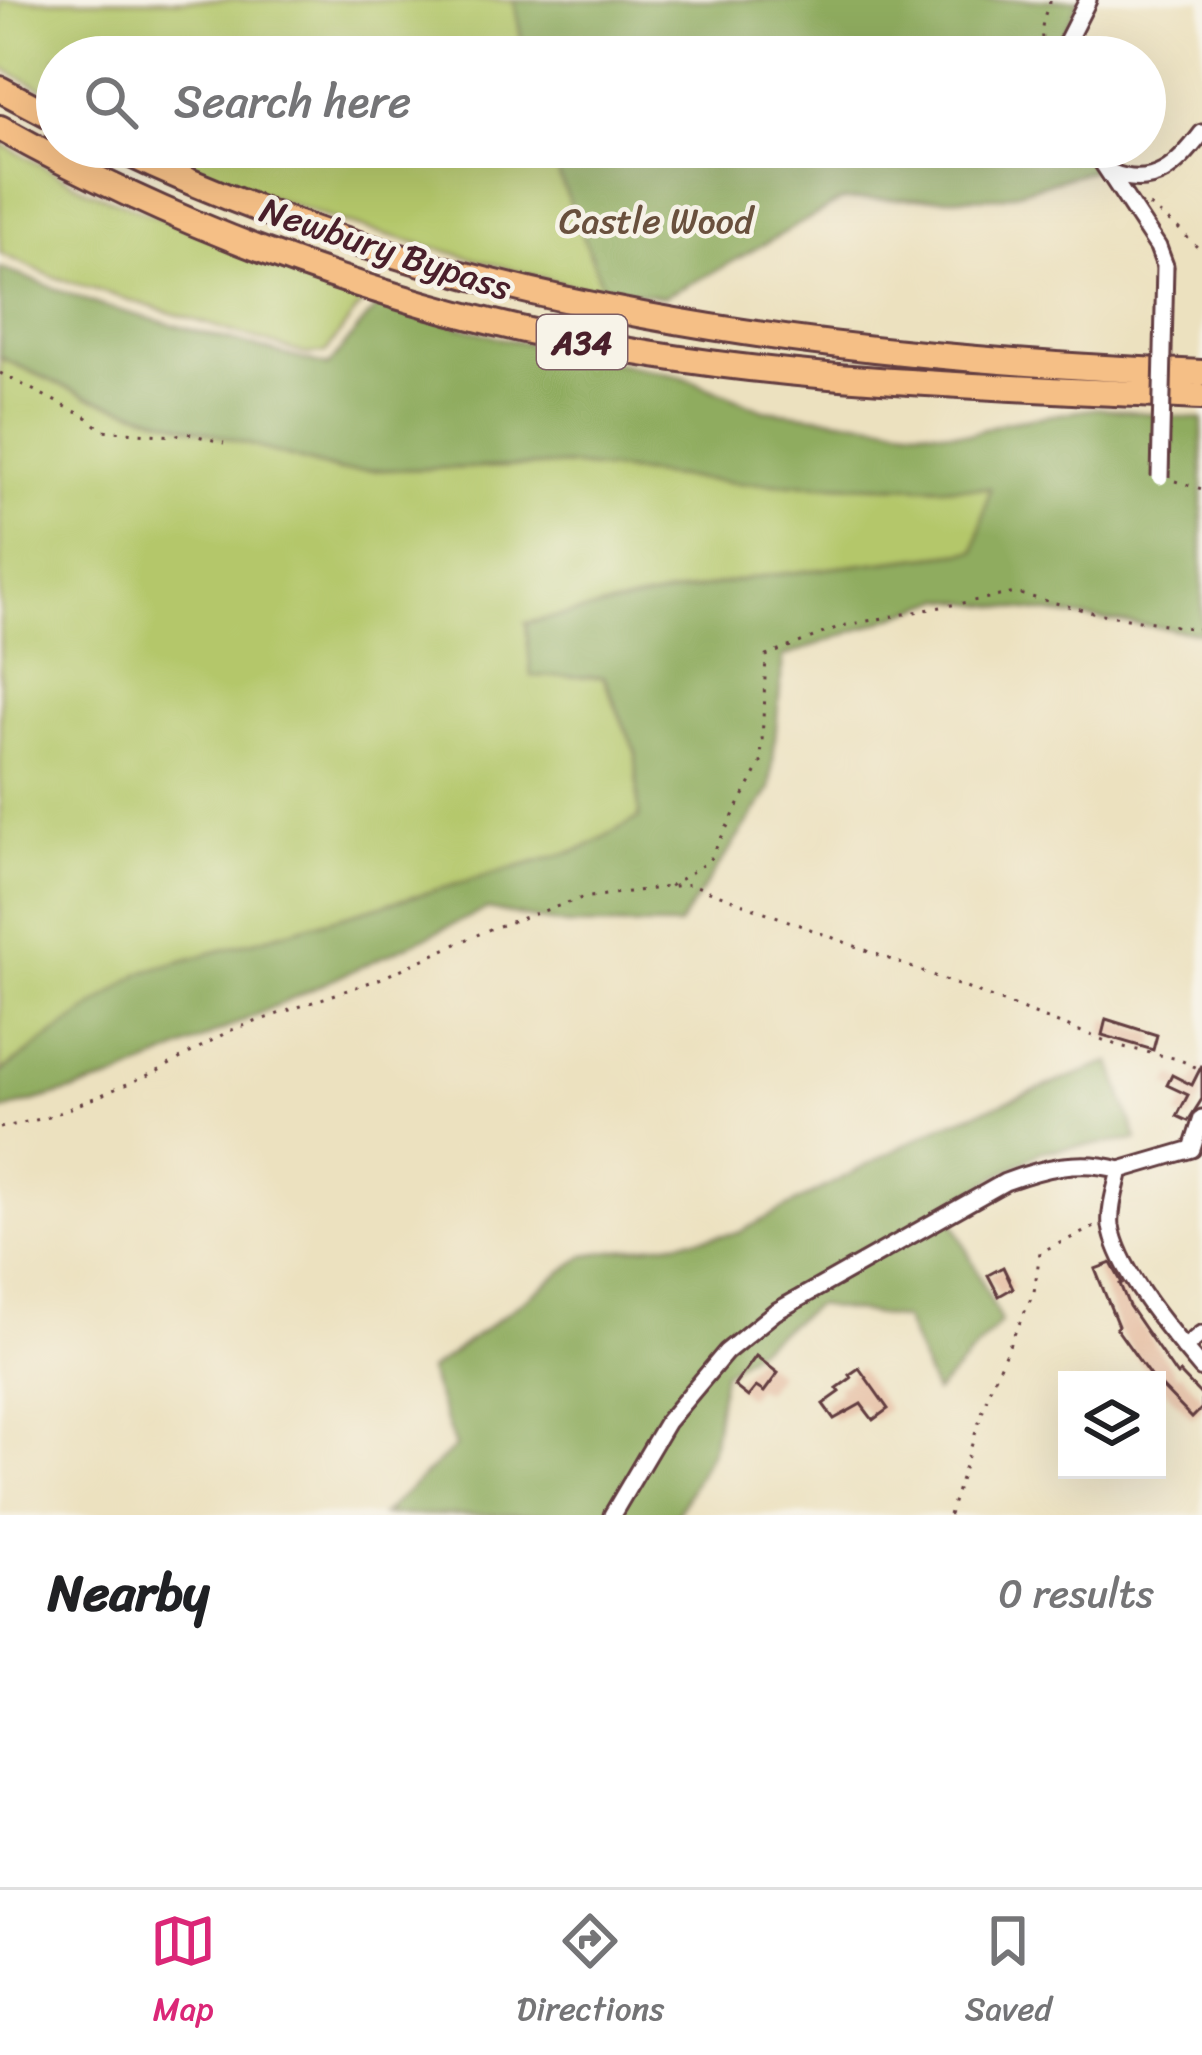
<!DOCTYPE html>
<html lang="en">
<head>
<meta charset="utf-8">
<style>
  body { margin:0; font-family:Sriracha,sans-serif; background:#f6f6f6; color:#202124 }
  .controls { position:absolute; right:36px; bottom:36px; display:grid; overflow:hidden; border-radius:0px; box-shadow:0 12px 48px #0002 }
  .controls button { width:108px; height:108px; display:grid; place-items:center; padding:0; border:0; border-bottom:3px solid #e0e0e0; background:#fff; color:#202124; font:60px sans-serif }
  .list { margin:0; padding:0; list-style:none }
  h2 { display:flex; justify-content:space-between; align-items:center; height:156px; margin:0; padding:0 48px; font-size:51px }
  h2 small { font-size:39px; font-weight:400; color:#757577 }
  .icon { flex:none; width:66px; height:66px; fill:none; stroke:currentColor; stroke-width:2; stroke-linecap:round; stroke-linejoin:round }
  .map { position:relative; flex:none; width:1202px; height:1515px; overflow:hidden }
  .search { position:absolute; background:#fff; box-shadow:0 12px 48px #0002; left:36px; right:36px; top:36px; height:132px; display:flex; align-items:center; gap:30px; box-sizing:border-box; padding:0 42px; border-radius:66px; color:#757577; font-size:45px }
  .sheet { height:372px; background:#fff }
  nav { display:flex; justify-content:space-around; align-items:center; box-sizing:border-box; height:168px; border-top:3px solid #e0e0e0; background:#fff; font-size:33px; color:#757577 }
  nav a { display:grid; justify-items:center; gap:6px }
  nav .on { color:#db2777 }
  .map>svg:first-child { display:block }
  .green { fill:#b4c76b; stroke:#7f734b; stroke-width:3 }
  .forest { fill:#8fac5f; stroke:#6c6645; stroke-width:3 }
  .building { fill:#e3b597 }
  .lines { fill:none; stroke-linecap:round; stroke-linejoin:round }
  .minor-casing { stroke:#623c41; stroke-width:21 }
  .highway-casing { stroke:#623c41; stroke-width:30 }
  .path { stroke:#623c41; stroke-width:3; stroke-dasharray:3 9; stroke-linecap:butt }
  .minor { stroke:#fff; stroke-width:15 }
  .highway { stroke:#f5bf86; stroke-width:24 }
  .minor-bridge-casing { stroke:#623c41; stroke-width:21; stroke-linecap:butt }
  .minor-bridge { stroke:#fff; stroke-width:15 }
  .labels { text-anchor:middle; stroke-width:9; stroke-linejoin:round; paint-order:stroke }
  .shield { fill:#f7f3e8; stroke:#7e5f64; stroke-width:3 }
  .shield-label { font-size:33px; font-weight:bold; fill:#4a1f2b }
  .park-label { font-size:36px; fill:#6a513e; stroke:#f7f3e8 }
  .street-label { font-size:36px; fill:#4a1f2b; stroke:#f7f3e8 }
</style>
</head>
<body>
<div class="map">
<svg width="1202" height="1515" viewBox="0 0 1202 1515">
  <rect width="100%" height="100%" fill="#f7f3e8"/>
  <filter id="ink" filterUnits="userSpaceOnUse"><feTurbulence type="fractalNoise" baseFrequency=".00833" numOctaves="2"/><feDisplacementMap in="SourceGraphic" scale="24" xChannelSelector="R" yChannelSelector="G"/><feConvolveMatrix kernelMatrix="1 2 1 2 8 2 1 2 1" color-interpolation-filters="sRGB"/></filter>
  <filter id="wash" filterUnits="userSpaceOnUse"><feTurbulence type="fractalNoise" baseFrequency=".004" numOctaves="4" result="noise"/><feDisplacementMap in="SourceGraphic" scale="48" xChannelSelector="R" yChannelSelector="G"/><feGaussianBlur stdDeviation="2.7" result="paint"/><feColorMatrix in="noise" values="0 0 0 0 0 0 0 0 0 0 0 0 0 0 0 0 0 1.4 0 .05"/><feComposite in="paint" operator="in"/></filter>
  <g filter="url(#wash)">
    <rect width="100%" height="100%" fill="#ece1bf"/>
    <!-- green -->
    <path class="green" d="M0,0H514L525,57H57V96L0,67Z
      M0,143L89,191L367,297L325,353L305,354L51,276L0,253Z
      M156,147H548L603,287L572,286L334,220L215,177Z
      M0,358L87,397L339,471L567,465L738,483L990,488L975,551L756,577L526,623L603,677L636,753L639,818L582,849L140,973L0,1073Z"/>
    <!-- forest -->
    <path class="forest" d="M514,0H1080L1052,57H525Z
      M548,147H1085L1092,170L1001,197L842,200L716,271L663,297L603,287Z
      M0,268L102,306L328,366L380,302L495,337L683,377L764,410L969,434L1006,422L1099,408L1202,419V633L943,599L783,657L770,790L678,926L566,925L487,909L118,1078L0,1111V1073L140,973L582,849L639,818L636,753L604,677L531,676L526,623L756,577L975,551L990,488L738,483L567,465L340,471L87,397L0,357Z
      M1111,1062L1137,1140L1042,1151L946,1206L1001,1322L935,1393L904,1319L815,1305L723,1373L712,1449L677,1515H382L455,1447L428,1371L585,1255L738,1233L941,1126Z"/>
    <g id="blocks">
      <!-- building -->
      <path class="building" d="M1106,1019L1157,1035L1153,1050L1102,1035Z
        M1202,1065V1099L1188,1121L1177,1116L1188,1095L1167,1085L1172,1075L1192,1085Z
        M1111,1263L1122,1283L1120,1284L1129,1306L1177,1376L1180,1373L1202,1396V1408L1192,1418L1159,1384L1157,1385V1380H1153L1116,1328L1118,1326L1095,1269Z
        M1003,1267L1013,1288L999,1296L988,1275Z
        M756,1356L778,1373L764,1392L756,1387L748,1397L734,1386Z
        M859,1368L888,1409L873,1420L861,1404L834,1419L823,1404L840,1392L837,1388L851,1378L849,1375Z"/>
    </g>
  </g>
  <g filter="url(#ink)">
    <use href="#blocks" fill-opacity="0" stroke="#623c41" stroke-width="3"/>
    <g class="lines">
      <!-- minor casing -->
      <g class="minor-casing">
        <path id="minor" d="M1059,57L1088,0
          M1092,147L1158,247L1165,266
          M1112,173C1154,190 1178,165 1202,133
          M1120,1170C1116,1188 1109,1209 1111,1226C1118,1271 1172,1334 1202,1369
          M1120,1170L1192,1149L1202,1118
          M1184,1348L1201,1334
          M612,1515L667,1422L726,1352L775,1312L1005,1182C1043,1168 1080,1158 1120,1170"/>
      </g>
      <!-- highway casing -->
      <g class="highway-casing">
        <path id="highway" d="M0,89L57,119
          M0,128C168,222 355,293 542,334C758,382 982,386 1202,397
          M114,147C454,311 828,357 1202,373"/>
      </g>
      <!-- path -->
      <path class="path" d="M1045,50C1038,34 1043,16 1051,0
        M1149,206L1178,228L1202,252
        M0,373L88,418L102,430L172,436L187,433L224,443
        M1175,481L1202,489
        M670,886L709,861L761,763L766,656L841,626L1015,593L1096,613L1202,630
        M0,1128L49,1117L158,1071L229,1031L382,978L490,929L582,898L691,884L1119,1046L1178,1059L1202,1070
        M949,1515L992,1382L1034,1292L1040,1252L1097,1226"/>
      <!-- minor -->
      <use href="#minor" class="minor"/>
      <!-- highway -->
      <use href="#highway" class="highway"/>
      <!-- minor-bridge casing -->
      <g class="minor-bridge-casing">
        <path id="minor-bridge" d="M1160,477L1165,266"/>
      </g>
      <!-- minor-bridge -->
      <use href="#minor-bridge" class="minor-bridge"/>
    </g>
  </g>
  <g class="labels">
    <!-- shield labels -->
    <rect class="shield" x="537" y="315" width="90" height="54" rx="9"/>
    <g class="shield-label">
      <text x="582" y="354">A34</text>
    </g>
    <!-- park labels -->
    <g class="park-label">
      <text x="656" y="233">Castle Wood</text>
    </g>
    <!-- street labels -->
    <g class="street-label">
      <text transform="translate(386 248) rotate(18)" y="13">Newbury Bypass</text>
    </g>
  </g>
</svg>
<div class="controls">
<button><svg class="icon" aria-label="layers" viewBox="0 0 24 24"><path d="M12 4l9 5-9 5-9-5zM3 14l9 5 9-5"/></svg></button>
</div>
<div class="search"><svg class="icon" aria-label="search" viewBox="0 0 24 24"><circle cx="10" cy="10" r="6"/><path d="M15 15l6 6"/></svg>Search here</div>
</div>
<section class="sheet">
<h2>Nearby<small>0 results</small></h2>
<ul class="list">
</ul>
</section>
<nav>
<a class="on"><svg class="icon" aria-label="map" viewBox="0 0 24 24"><path d="M3 6l6-2 6 2 6-2v14l-6 2-6-2-6 2zM9 4v14M15 6v14"/></svg>Map</a>
<a><svg class="icon" aria-label="directions" viewBox="0 0 24 24"><path d="M12 3l9 9-9 9-9-9zM9 14v-3h6M13 9l2 2-2 2"/></svg>Directions</a>
<a><svg class="icon" aria-label="saved" viewBox="0 0 24 24"><path d="M7 4h10v16l-5-4-5 4z"/></svg>Saved</a>
</nav>
</body>
</html>
